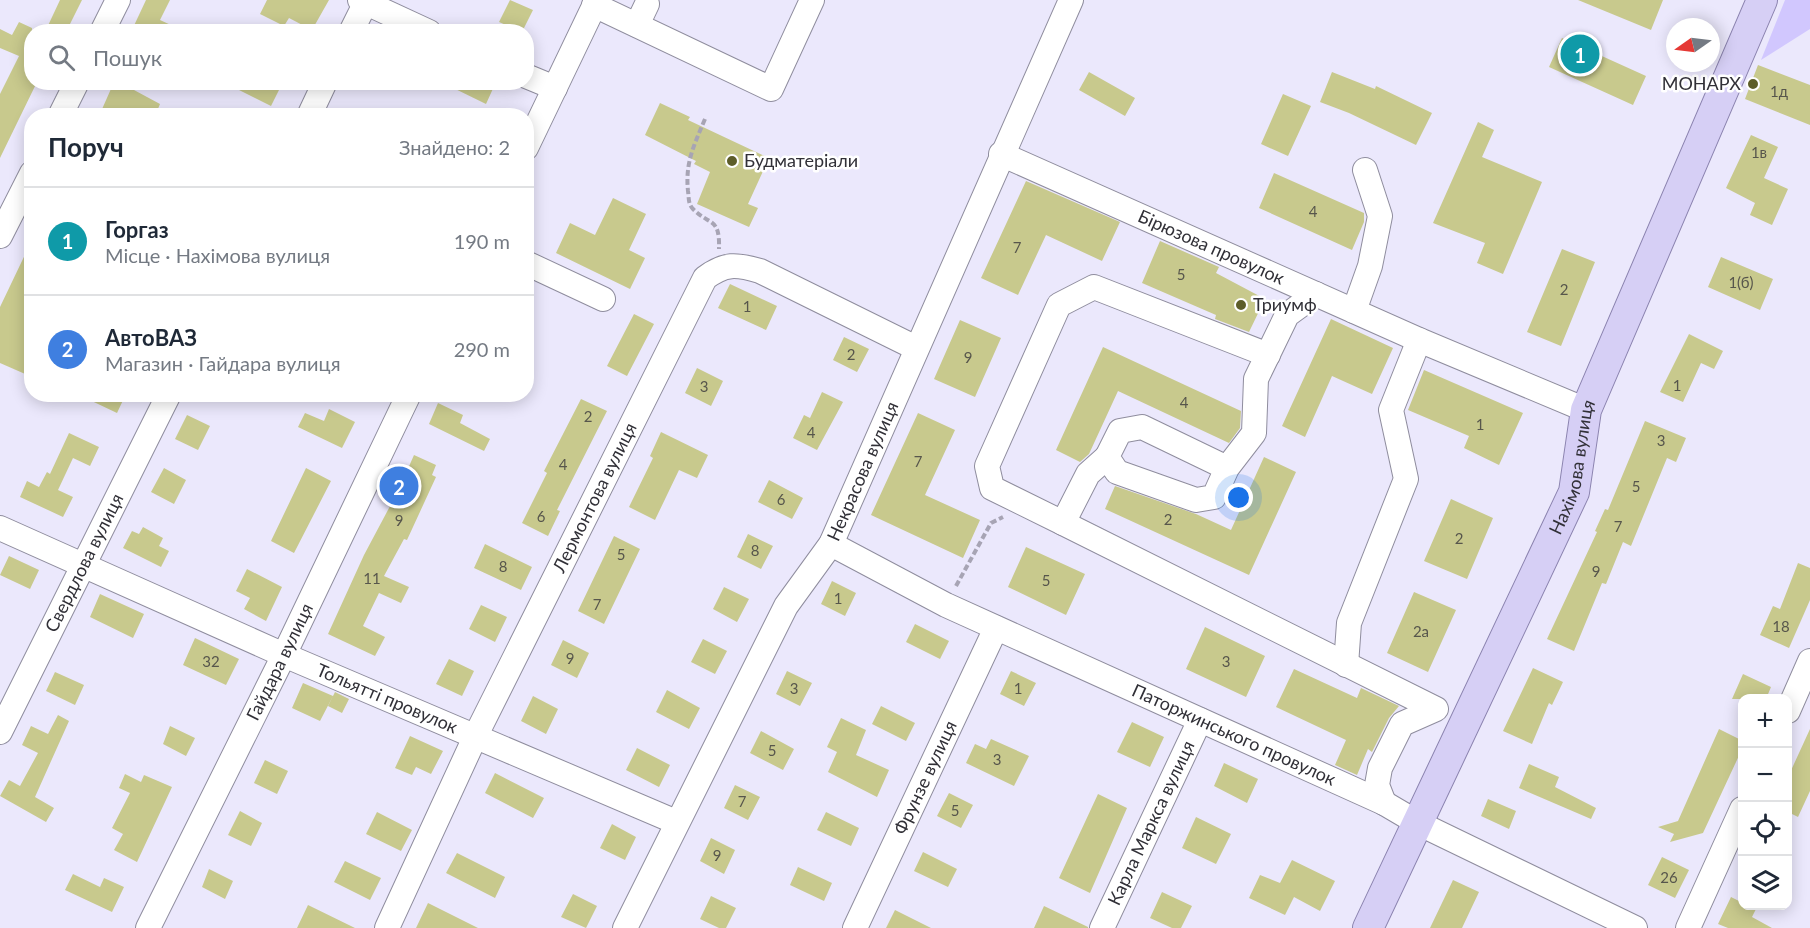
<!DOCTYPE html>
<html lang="uk">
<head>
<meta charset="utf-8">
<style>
  body { margin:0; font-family:Lato,sans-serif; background:#f2f2f3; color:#1f2937 }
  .controls { position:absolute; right:18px; bottom:18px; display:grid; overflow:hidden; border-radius:12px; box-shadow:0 3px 15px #0003 }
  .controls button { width:54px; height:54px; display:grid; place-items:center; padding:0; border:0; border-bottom:2px solid #e0e1e3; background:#fff; color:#1f2937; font:30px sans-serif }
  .compass { position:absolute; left:1666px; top:18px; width:54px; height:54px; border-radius:50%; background:#fff; box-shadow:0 3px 15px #0003; rotate:256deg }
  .you { position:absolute; left:1239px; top:498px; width:21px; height:21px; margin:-15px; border:4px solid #fff; border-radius:50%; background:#1a73e8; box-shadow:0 0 0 9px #1a73e833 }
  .badge { display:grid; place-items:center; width:39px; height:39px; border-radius:50%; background:#111827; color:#fff; font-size:20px; font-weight:700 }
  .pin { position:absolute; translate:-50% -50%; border:3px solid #fff; box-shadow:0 2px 6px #0006 }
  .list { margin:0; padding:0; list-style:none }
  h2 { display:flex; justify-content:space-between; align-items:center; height:78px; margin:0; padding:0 24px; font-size:26px }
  h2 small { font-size:20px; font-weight:400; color:#747a83 }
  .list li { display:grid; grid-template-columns:39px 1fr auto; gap:18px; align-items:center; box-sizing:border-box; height:108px; padding:0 24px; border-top:2px solid #e0e1e3 }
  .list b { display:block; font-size:22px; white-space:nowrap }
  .list p { margin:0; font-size:20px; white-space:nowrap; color:#747a83 }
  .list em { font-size:20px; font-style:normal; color:#747a83 }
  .icon { flex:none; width:33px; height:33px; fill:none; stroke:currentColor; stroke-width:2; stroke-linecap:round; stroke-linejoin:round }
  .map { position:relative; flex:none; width:1810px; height:928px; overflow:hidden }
  .search { position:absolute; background:#fff; box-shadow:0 3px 15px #0003; left:24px; top:24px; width:510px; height:66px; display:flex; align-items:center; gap:15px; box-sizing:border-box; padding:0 21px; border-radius:24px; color:#747a83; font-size:22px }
  .panel { position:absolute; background:#fff; box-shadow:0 3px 15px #0003; left:24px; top:108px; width:510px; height:294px; border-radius:24px }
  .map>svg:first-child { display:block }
  .green { fill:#d1c7fe }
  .building { fill:#c8c98d }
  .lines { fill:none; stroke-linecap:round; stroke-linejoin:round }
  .minor-casing { stroke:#8f8d9e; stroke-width:26 }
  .major-casing { stroke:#8b83af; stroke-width:32 }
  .path { stroke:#a7a4b4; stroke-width:4; stroke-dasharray:6 3; stroke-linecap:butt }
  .minor { stroke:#fff; stroke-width:24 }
  .major { stroke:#d6cff5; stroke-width:30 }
  .poi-dot { fill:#5d5d29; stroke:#fff; stroke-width:2 }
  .labels { text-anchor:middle; stroke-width:5; stroke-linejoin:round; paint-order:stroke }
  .number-label { font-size:15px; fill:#57564c }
  .poi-label { font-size:18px; fill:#313037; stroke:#fff; text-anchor:start }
  .street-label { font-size:18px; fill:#313037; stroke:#fff }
</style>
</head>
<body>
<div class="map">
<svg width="1810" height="928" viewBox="0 0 1810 928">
  <rect width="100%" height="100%" fill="#ebe8fc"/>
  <!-- green -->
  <path class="green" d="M1785,0H1810V29L1761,60Z"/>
  <!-- building -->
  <path class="building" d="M60,0H82L66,32H45Z
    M146,0H170L160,20L186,32H131Z
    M267,0H329L312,30L289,18L284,26L260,14Z
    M510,0L533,10L522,32L499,22Z
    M1578,0H1663L1651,30Z
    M19,22L32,28V82H37L0,158V94L19,56L0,48V29L12,35Z
    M1562,38L1646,76L1633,105L1549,67Z
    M1758,65L1810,85V125L1745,99Z
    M1089,72L1135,98L1125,116L1079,90Z
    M1332,72L1375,89L1376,86L1432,113L1416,145L1349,113L1320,102Z
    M114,82H138L134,90L160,104L155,116H99Z
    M223,82H283L271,106Z
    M441,82H496L486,104Z
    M1283,94L1311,106L1288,156L1261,144Z
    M660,103L690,117L688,120L769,158L748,204L758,208L749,227L697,204L710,172L694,164L696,161L645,135Z
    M1478,122L1494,130L1482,157L1542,182L1503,274L1477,263L1485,243L1433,223Z
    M1751,135L1778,147L1764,178L1788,189L1772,225L1750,215L1755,203L1726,188Z
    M1274,173L1364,213V222L1352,250L1259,208Z
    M1026,181L1120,222L1102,261L1046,235L1018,295L981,278Z
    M613,198L646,214L629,250L645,258L630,289L556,253L570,223L595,235Z
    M32,240V337L25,352L32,355V377L0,363V307Z
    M1160,241L1219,267L1216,273L1265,299L1249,332L1215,319L1216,315L1142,283Z
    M1562,249L1595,262L1561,346L1527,332Z
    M1721,257L1773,279L1760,310L1708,287Z
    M730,284L777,306L766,330L718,308Z
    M634,314L654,324L627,376L607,366Z
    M1331,319L1393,348L1372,394L1332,376L1305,437L1282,426Z
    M960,320L1001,338L975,397L934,379Z
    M1689,334L1723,351L1714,369L1701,363L1683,402L1660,392Z
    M844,337L869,349L857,372L833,360Z
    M1103,347L1241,411L1240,428L1229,443L1118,391L1089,454L1080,462L1056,450Z
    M697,368L723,381L711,406L685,393Z
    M1424,370L1523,413L1499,465L1464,448L1469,436L1408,410Z
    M822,392L843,402L817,450L793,438L804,415L810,418Z
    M77,394H126L117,413Z
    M581,399L607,411L557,510L560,511L548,536L522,523L547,473L544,471Z
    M438,403L463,415L460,423L490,439L484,451L429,424Z
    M329,409L355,422L342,448L298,427L305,413L324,421Z
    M918,413L955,430L925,495L980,520L963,558L871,515Z
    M187,415L210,426L198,450L175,439Z
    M1645,421L1686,438L1676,462L1667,458L1631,546L1623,542L1606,584L1602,583L1574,651L1547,639L1597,532L1595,531L1605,509L1608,510Z
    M661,432L708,455L697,478L679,470L655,520L629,507L653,458L650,456Z
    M69,433L99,447L90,466L73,458L58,490L73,497L63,517L20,497L27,481L39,487L47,472L50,474Z
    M414,455L436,465L432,475L436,477L407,540L404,539L384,576L409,587L401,603L379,593L363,626L385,637L375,656L328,634L364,555L397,493L392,491L398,477L403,480Z
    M1264,457L1296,472L1249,575L1105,509L1115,486L1196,514L1231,530Z
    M164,468L186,480L174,504L151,492Z
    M306,468L331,481L294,553L271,541Z
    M769,480L803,498L792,519L758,502Z
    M1451,499L1493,518L1467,579L1424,561Z
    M143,527L163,538L159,546L169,551L161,567L123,548L132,531L139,534Z
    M748,534L773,546L761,569L737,557Z
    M614,536L640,549L604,624L578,611Z
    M485,544L532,567L521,590L474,568Z
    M1026,547L1085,574L1066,615L1008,587Z
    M9,556L39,570L30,589L0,575Z
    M1798,563L1810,568V600L1789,648L1760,635L1773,606L1780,609Z
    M247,569L282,587L266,621L244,609L250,598L236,591Z
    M832,581L856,593L845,616L821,604Z
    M724,587L749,599L737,622L713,609Z
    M1414,592L1456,610L1428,672L1387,653Z
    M100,594L144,614L133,638L90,617Z
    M481,605L507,617L495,642L469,629Z
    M915,624L949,641L940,659L906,642Z
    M1205,627L1265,656L1246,697L1186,669Z
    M195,638L239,659L226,685L183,665Z
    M703,639L727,651L715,674L691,662Z
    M563,640L589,653L577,678L551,665Z
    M449,659L474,671L462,696L436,684Z
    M1533,668L1563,682L1552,705L1549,703L1532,744L1503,731Z
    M1294,669L1357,698L1361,688L1399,706L1389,718L1372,752L1368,749L1357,775L1335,765L1346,740L1276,707Z
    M787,671L812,683L800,706L776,694Z
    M1011,671L1036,683L1024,706L1000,694Z
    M55,672L84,685L75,705L46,691Z
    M1743,674L1771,687L1766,699H1732Z
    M303,683L333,696L320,721L292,708Z
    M667,690L700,708L689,729L656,712Z
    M335,692L349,699L342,713L328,706Z
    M533,696L558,709L546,734L521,721Z
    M881,706L915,723L906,741L872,724Z
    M58,715L69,721L35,797L54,808L46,822L0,796L9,780L20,786L38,753L22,745L31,726L48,734Z
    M841,718L866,730L856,755L889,770L877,797L828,772L837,752L827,747Z
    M1132,722L1164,737L1150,767L1117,752Z
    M170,726L195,738L186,756L163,744Z
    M1719,729L1743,741V747L1703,833L1670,842L1674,834L1658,827L1678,821Z
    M1810,729V791L1798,817L1788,812V777Z
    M761,731L794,749L783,770L750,753Z
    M410,736L443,751L431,774L416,767L412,775L395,768Z
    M991,739L1029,756L1014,786L966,763L975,744L986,749Z
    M637,748L670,765L659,787L626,770Z
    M265,760L288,771L277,794L254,783Z
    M1224,763L1258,779L1247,803L1214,786Z
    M1529,764L1559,777L1555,787L1596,808L1591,819L1519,788Z
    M495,773L544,798L533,818L485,793Z
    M125,774L141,782L144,775L172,787L137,862L114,850L123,834L112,828L130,793L119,788Z
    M735,785L760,797L748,820L724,808Z
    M949,793L973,805L961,828L937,816Z
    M1098,794L1127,808L1090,893L1059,878Z
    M1488,799L1516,811L1509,829L1481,816Z
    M240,811L262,823L251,846L228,835Z
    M377,812L412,830L401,851L366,834Z
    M826,812L859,828L851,846L817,830Z
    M1196,817L1231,834L1216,864L1182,848Z
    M612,824L636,837L625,860L600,848Z
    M711,838L735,850L724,874L700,861Z
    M923,852L957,869L948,887L914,871Z
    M457,853L505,877L495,898L446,873Z
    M1662,857L1689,870L1675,898L1648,885Z
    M1292,860L1335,881L1320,911L1294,897L1285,915L1249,898L1260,875L1280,883Z
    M345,861L381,878L370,900L334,882Z
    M798,867L832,883L824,901L790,885Z
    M209,869L233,881L225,899L202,887Z
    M73,874L100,887L104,878L124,887L112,912L65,890Z
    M1453,880L1479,892L1462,928H1430Z
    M1162,892L1192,906L1181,928H1172L1150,918Z
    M573,894L597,906L586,928L561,917Z
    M711,896L736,908L726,928H719L700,919Z
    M1731,897L1743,903V906L1756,909L1752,917L1772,928H1728L1718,924Z
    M428,903L478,928H416Z
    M308,905L355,928H297Z
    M1044,906L1088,927V928H1034Z
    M895,910L931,928H886Z"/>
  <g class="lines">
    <!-- minor casing -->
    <g class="minor-casing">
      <g id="minor">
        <path d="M360,0L429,32"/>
        <path d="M594,5L771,89L812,0"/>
        <path d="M637,25L647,4"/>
        <path d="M102,32L118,0"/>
        <path d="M351,32L367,0"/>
        <path d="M526,76L555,88"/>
        <path d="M60,116L77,82"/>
        <path d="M309,116L325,82"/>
        <path d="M526,148L597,0"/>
        <path id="s1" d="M1001,154L1419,340L1586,410"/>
        <path d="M0,236L32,173"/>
        <path d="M526,263L603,299"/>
        <path d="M1354,311L1370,266L1380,216L1365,170"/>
        <path d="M1107,457L1088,474L1063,523L1436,709L1402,724L1380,768L1377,785L1384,803"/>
        <path d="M1227,468L1214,497L1196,500L1117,472L1107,457L1120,431L1142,427L1227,468L1254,433L1256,379L1287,315L1316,294"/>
        <path d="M1063,523L992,488L987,466L1059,305L1094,287L1268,355"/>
        <path id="s2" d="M0,528L284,655L676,822"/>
        <path id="s3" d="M831,544L946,605L1384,803L1418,823L1635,928"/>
        <path d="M1346,665L1349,623L1406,479L1391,410L1419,340"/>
        <path d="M1788,711L1810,661"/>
        <path id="s4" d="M0,732L169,394"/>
        <path id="s5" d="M148,928L284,655L409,394"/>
        <path id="s6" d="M387,928L476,735L705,278C725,263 736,264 760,271L916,348"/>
        <path id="s7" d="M625,928L786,606L831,544L1071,0"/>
        <path id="s8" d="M855,928L996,628"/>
        <path id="s9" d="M1102,928L1200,720"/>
        <path d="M1688,928L1742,809"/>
      </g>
    </g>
    <!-- major casing -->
    <g class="major-casing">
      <g id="major">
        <path id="s10" d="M1368,928L1574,492L1586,410L1762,0"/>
      </g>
    </g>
    <!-- path -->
    <path class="path" d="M705,119C694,145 685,163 688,191C689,198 688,204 693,209C710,226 720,217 719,249
      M956,586L991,523L1003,517"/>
    <!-- minor -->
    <use href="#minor" class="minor"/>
    <!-- major -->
    <use href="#major" class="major"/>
  </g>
  <!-- markers -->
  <g class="poi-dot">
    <circle cx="1753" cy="84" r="6"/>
    <circle cx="732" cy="161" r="6"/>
    <circle cx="1241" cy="305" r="6"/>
  </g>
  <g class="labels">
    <!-- number labels -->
    <g class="number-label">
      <text x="1779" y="97">1д</text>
      <text x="1759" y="158">1в</text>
      <text x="1313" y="217">4</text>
      <text x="1017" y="253">7</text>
      <text x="1181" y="280">5</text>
      <text x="1741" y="288">1(б)</text>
      <text x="1564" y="295">2</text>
      <text x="747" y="312">1</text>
      <text x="851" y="360">2</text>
      <text x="968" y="363">9</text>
      <text x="1677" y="391">1</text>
      <text x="704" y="392">3</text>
      <text x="1184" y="408">4</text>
      <text x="588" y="422">2</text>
      <text x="1480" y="430">1</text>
      <text x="811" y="438">4</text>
      <text x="1661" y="446">3</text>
      <text x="918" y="467">7</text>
      <text x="563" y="470">4</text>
      <text x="1636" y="492">5</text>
      <text x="781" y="505">6</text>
      <text x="541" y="522">6</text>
      <text x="1168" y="525">2</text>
      <text x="399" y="526">9</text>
      <text x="1618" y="532">7</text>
      <text x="1459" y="544">2</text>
      <text x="755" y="556">8</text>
      <text x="621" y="560">5</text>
      <text x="503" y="572">8</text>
      <text x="1596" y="577">9</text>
      <text x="372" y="584">11</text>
      <text x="1046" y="586">5</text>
      <text x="838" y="604">1</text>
      <text x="597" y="610">7</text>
      <text x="1781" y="632">18</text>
      <text x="1421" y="637">2а</text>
      <text x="570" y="664">9</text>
      <text x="211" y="667">32</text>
      <text x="1226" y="667">3</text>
      <text x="794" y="694">3</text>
      <text x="1018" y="694">1</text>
      <text x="772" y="756">5</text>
      <text x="997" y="765">3</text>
      <text x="742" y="807">7</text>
      <text x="955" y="816">5</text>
      <text x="717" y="861">9</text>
      <text x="1669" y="883">26</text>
    </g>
    <!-- poi labels -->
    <g class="poi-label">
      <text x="1741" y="90" text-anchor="end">МОНАРХ</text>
      <text x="744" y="167">Будматеріали</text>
      <text x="1253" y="311">Триумф</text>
    </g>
    <!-- street labels -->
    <g class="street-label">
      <text dy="6" stroke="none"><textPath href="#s1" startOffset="230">Бірюзова провулок</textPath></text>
      <text dy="6" stroke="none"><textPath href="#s10" startOffset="506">Нахімова вулиця</textPath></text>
      <text dy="6" stroke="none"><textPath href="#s7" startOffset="516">Некрасова вулиця</textPath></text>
      <text dy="6" stroke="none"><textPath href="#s6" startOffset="478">Лермонтова вулиця</textPath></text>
      <text dy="6" stroke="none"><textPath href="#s4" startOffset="189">Свердлова вулиця</textPath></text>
      <text dy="6" stroke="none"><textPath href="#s5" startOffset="297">Гайдара вулиця</textPath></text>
      <text dy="6" stroke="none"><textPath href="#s2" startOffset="423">Тольятті провулок</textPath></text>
      <text dy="6" stroke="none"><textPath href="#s3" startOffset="446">Паторжинського провулок</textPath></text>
      <text dy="6" stroke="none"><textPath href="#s8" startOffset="166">Фрунзе вулиця</textPath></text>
      <text dy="6" stroke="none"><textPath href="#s9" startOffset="116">Карла Маркса вулиця</textPath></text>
    </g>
  </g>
</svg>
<div class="controls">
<button>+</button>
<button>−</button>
<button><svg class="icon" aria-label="locate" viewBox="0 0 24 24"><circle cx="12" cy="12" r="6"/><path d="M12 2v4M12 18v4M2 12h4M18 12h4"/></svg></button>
<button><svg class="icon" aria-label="layers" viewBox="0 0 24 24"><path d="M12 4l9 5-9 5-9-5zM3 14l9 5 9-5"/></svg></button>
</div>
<svg class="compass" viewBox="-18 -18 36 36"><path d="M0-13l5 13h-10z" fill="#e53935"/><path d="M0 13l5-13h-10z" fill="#747a83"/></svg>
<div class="you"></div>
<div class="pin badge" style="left:1580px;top:54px;background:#0f9aa8">1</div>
<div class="pin badge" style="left:399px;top:486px;background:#3f7fe0">2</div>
<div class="search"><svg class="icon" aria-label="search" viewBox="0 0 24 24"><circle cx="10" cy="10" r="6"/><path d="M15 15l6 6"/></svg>Пошук</div>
<section class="panel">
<h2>Поруч<small>Знайдено: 2</small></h2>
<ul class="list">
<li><span class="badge" style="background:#0f9aa8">1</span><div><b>Горгаз</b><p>Місце · Нахімова вулиця</p></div><em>190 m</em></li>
<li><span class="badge" style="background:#3f7fe0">2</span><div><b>АвтоВАЗ</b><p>Магазин · Гайдара вулиця</p></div><em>290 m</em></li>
</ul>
</section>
</div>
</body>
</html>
